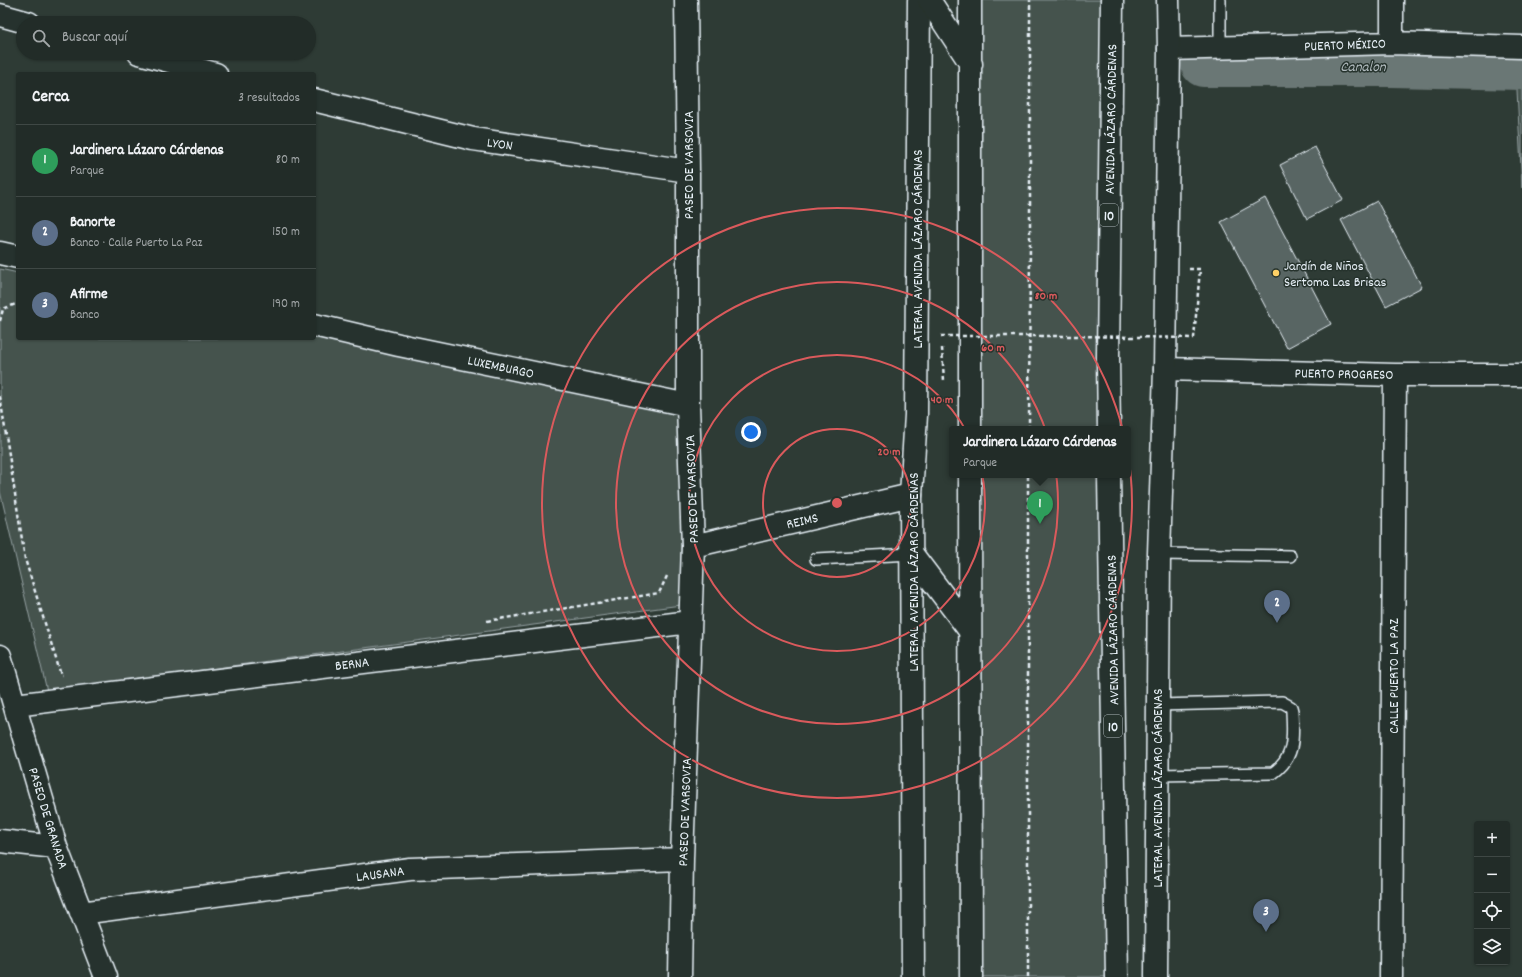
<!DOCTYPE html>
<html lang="es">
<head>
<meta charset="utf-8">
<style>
  body { margin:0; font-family:Dekko,sans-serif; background:#2a3430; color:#f1f3f6 }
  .controls { position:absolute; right:12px; bottom:12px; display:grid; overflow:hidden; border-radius:4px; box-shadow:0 1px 3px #0004 }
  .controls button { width:36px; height:36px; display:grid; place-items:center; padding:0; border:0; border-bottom:1px solid #3f4845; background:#222c28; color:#f1f3f6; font:20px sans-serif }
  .you { position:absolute; left:751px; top:432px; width:14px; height:14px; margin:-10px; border:3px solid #fff; border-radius:50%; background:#1a73e8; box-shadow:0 0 0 6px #1a73e833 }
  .badge { display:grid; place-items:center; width:26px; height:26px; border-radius:50%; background:#bca0f2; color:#fff; font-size:13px; font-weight:700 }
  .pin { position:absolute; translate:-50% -33px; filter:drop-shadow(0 1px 2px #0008) }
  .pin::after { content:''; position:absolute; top:21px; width:14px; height:12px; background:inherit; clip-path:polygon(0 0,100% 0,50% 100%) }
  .popup { position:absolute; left:949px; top:426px; width:182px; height:52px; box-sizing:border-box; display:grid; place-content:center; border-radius:4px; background:#222c28; filter:drop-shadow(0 1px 3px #0005); font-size:13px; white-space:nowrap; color:#a2a7a8 }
  .popup b { font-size:15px; color:#f1f3f6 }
  .popup::after { content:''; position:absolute; left:50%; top:100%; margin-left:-8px; border:8px solid transparent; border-top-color:#222c28 }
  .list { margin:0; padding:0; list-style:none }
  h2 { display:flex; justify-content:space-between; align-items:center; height:52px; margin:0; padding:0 16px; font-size:17px }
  h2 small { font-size:13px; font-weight:400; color:#a2a7a8 }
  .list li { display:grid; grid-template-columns:26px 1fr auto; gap:12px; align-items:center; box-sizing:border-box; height:72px; padding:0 16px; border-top:1px solid #3f4845 }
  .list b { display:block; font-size:15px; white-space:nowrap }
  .list p { margin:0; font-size:13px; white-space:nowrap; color:#a2a7a8 }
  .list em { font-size:13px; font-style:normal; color:#a2a7a8 }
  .icon { flex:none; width:22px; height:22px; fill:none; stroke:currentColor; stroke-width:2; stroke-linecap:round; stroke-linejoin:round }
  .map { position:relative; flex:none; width:1522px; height:977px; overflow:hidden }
  .search { position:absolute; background:#222c28; box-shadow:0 1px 3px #0004; left:16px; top:16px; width:300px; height:44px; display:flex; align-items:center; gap:10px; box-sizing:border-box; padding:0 14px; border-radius:22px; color:#a2a7a8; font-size:15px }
  .panel { position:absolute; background:#222c28; box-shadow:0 1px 3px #0004; left:16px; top:72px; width:300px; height:268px; border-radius:4px }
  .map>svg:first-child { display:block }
  .green { fill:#45524e; stroke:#96a2a3 }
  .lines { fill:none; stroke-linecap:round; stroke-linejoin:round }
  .river { stroke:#6b7775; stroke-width:44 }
  .building { fill:#596563; stroke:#e8f1f8 }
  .service-casing { stroke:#e8f1f8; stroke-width:14 }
  .minor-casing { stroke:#e8f1f8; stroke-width:25 }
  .secondary-casing { stroke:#e8f1f8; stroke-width:25 }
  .trunk-casing { stroke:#e8f1f8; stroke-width:25 }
  .path { stroke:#e8f1f8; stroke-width:2.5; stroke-dasharray:4 3; stroke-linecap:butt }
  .service { stroke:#26332d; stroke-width:11 }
  .minor { stroke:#26332d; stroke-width:22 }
  .secondary { stroke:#26332d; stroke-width:22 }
  .trunk { stroke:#26332d; stroke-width:22 }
  .path-bridge { stroke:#e8f1f8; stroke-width:2.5; stroke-dasharray:4 3; stroke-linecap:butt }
  .ring { fill:none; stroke:#da5a5c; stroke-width:2 }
  .poi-dot { fill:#ffd166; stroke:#26332d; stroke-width:1.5 }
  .labels { text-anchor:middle; stroke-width:3; stroke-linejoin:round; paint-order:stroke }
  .shield { fill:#26332d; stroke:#aeb8bb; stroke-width:1 }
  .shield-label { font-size:13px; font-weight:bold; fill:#e8f1f8 }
  .street-label { font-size:14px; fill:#e8f1f8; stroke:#26332d }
  .poi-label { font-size:14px; fill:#e8f1f8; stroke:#26332d; text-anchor:start }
  .water-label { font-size:15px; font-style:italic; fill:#b0babd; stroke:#26332d }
  .centre { fill:#da5a5c; stroke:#26332d; stroke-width:2 }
  .ring-label { font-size:12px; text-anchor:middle; font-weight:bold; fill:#da5a5c; stroke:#26332d; stroke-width:3; stroke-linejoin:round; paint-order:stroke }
</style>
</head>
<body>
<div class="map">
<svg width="1522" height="977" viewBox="0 0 1522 977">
  <rect width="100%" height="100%" fill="#2e3b35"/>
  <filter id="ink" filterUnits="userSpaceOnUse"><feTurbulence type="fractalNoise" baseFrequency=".025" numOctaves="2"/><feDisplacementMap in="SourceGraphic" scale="8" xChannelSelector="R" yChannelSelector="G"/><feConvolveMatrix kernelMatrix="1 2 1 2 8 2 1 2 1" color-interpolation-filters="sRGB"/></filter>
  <g filter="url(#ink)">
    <!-- green -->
    <path class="green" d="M970,0H1112L1109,429H970Z
      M1516,70H1522V188Z
      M0,269L18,273V338H314V335L681,411V605L47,691L0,491Z
      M970,475H1109L1117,977H971Z"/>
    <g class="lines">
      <!-- river -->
      <path class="river" d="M1203,65H1392L1522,68"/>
    </g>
    <!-- building -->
    <path class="building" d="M1315,147L1343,200L1307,219L1280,165Z
      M1265,198L1331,324L1287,348L1221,222Z
      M1377,201L1422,287L1386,306L1341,220Z"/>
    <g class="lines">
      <!-- service casing -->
      <g class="service-casing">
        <path id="service" d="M1220,0V48
          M1159,554L1290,556
          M816,559L912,554
          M1157,775L1273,773C1296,757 1293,736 1292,711L1291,707L1282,702L1158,705"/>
      </g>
      <!-- minor casing -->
      <g class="minor-casing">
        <path id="minor" d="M1392,0V43
          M0,15L29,23
          M1169,49L1392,43L1522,47
          M139,53L216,74
          M314,100L473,139L688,171
          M0,253L18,257
          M314,325L399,345L688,405
          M1165,369L1395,375H1522
          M693,546L911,495
          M0,656L56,847L106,977
          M15,705L690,622
          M0,841L56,847
          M81,913L410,869L682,859
          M680,977L682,859L693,546L688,405V171L686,0
          M1391,977L1395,375"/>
      </g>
      <!-- secondary casing -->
      <g class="secondary-casing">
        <path id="secondary" d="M913,977L911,495L916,415L919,0
          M1156,977L1159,554L1165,369L1169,49L1168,0"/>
      </g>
      <!-- trunk casing -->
      <g class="trunk-casing">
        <path id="trunk" d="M929,0L971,64
          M970,0V429
          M1109,429L1108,359L1112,0
          M970,475L971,977
          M1109,475L1117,977
          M912,554L970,631"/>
      </g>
      <!-- path -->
      <path class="path" d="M1189,269H1200L1194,338
        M0,321L3,309L18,303
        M942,348L944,381
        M0,396L25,559L61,675H62
        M1029,429L1030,237V0
        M487,621L659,593L667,576
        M1028,977V475"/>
      <!-- service -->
      <use href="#service" class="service"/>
      <!-- minor -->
      <use href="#minor" class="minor"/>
      <!-- secondary -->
      <use href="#secondary" class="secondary"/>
      <!-- trunk -->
      <use href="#trunk" class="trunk"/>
      <!-- path-bridge -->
      <path class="path-bridge" d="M941,336H1074L1194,338"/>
    </g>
  </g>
  <!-- distance rings -->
  <g class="ring">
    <circle cx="837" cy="503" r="74"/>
    <circle cx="837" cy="503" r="148"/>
    <circle cx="837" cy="503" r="221"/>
    <circle cx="837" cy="503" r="295"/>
  </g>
  <!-- markers -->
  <circle class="poi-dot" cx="1276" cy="273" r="4"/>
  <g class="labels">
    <!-- shield labels -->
    <g class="shield">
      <rect x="1100" y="204" width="18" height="22" rx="3"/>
      <rect x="1104" y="715" width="18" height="22" rx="3"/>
    </g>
    <g class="shield-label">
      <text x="1109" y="220">10</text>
      <text x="1113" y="731">10</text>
    </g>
    <!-- street labels -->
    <g class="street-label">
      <text transform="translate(1345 44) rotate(-2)" y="5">PUERTO MÉXICO</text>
      <text transform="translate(1110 119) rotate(-89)" y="5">AVENIDA LÁZARO CÁRDENAS</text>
      <text transform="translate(500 143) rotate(8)" y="5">LYON</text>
      <text transform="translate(688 165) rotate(-90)" y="5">PASEO DE VARSOVIA</text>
      <text transform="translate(917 249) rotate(-90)" y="5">LATERAL AVENIDA LÁZARO CÁRDENAS</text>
      <text transform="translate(501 366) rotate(12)" y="5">LUXEMBURGO</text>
      <text transform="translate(1344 373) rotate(1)" y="5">PUERTO PROGRESO</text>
      <text transform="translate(691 489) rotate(-92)" y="5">PASEO DE VARSOVIA</text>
      <text transform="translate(802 520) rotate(-13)" y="5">REIMS</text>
      <text transform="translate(913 572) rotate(-90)" y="5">LATERAL AVENIDA LÁZARO CÁRDENAS</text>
      <text transform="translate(1112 630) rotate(-91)" y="5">AVENIDA LÁZARO CÁRDENAS</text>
      <text transform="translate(352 663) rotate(-7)" y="5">BERNA</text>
      <text transform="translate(1393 676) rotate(-90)" y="5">CALLE PUERTO LA PAZ</text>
      <text transform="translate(1157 788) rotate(-90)" y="5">LATERAL AVENIDA LÁZARO CÁRDENAS</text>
      <text transform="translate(684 812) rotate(-88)" y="5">PASEO DE VARSOVIA</text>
      <text transform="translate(49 818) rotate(73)" y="5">PASEO DE GRANADA</text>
      <text transform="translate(380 873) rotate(-8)" y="5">LAUSANA</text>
    </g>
    <!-- poi labels -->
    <g class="poi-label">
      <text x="1284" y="270">Jardín de Niños<tspan x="1284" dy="16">Sertoma Las Brisas</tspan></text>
    </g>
    <!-- water labels -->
    <g class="water-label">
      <text x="1363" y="71">Canalon</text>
    </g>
  </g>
  <circle cx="837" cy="503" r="6" class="centre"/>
  <g class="ring-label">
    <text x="1046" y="299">80 m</text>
    <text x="993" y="351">60 m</text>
    <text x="942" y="403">40 m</text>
    <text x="889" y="455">20 m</text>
  </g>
</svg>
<div class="controls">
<button>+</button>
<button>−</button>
<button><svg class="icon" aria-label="locate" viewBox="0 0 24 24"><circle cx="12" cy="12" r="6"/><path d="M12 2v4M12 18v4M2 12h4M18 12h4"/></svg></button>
<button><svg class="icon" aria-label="layers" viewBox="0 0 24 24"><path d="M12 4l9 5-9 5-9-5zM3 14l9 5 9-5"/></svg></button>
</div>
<div class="you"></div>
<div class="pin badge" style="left:1040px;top:524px;background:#2e9e5b">1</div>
<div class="popup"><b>Jardinera Lázaro Cárdenas</b>Parque</div>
<div class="pin badge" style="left:1277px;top:623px;background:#5c6f8a">2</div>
<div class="pin badge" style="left:1266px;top:932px;background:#5c6f8a">3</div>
<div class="search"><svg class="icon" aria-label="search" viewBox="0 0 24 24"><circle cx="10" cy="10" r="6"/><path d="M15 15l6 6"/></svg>Buscar aquí</div>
<section class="panel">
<h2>Cerca<small>3 resultados</small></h2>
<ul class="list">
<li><span class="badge" style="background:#2e9e5b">1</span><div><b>Jardinera Lázaro Cárdenas</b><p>Parque</p></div><em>80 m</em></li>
<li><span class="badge" style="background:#5c6f8a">2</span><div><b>Banorte</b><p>Banco · Calle Puerto La Paz</p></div><em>150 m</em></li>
<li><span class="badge" style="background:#5c6f8a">3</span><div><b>Afirme</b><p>Banco</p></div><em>190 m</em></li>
</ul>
</section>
</div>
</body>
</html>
